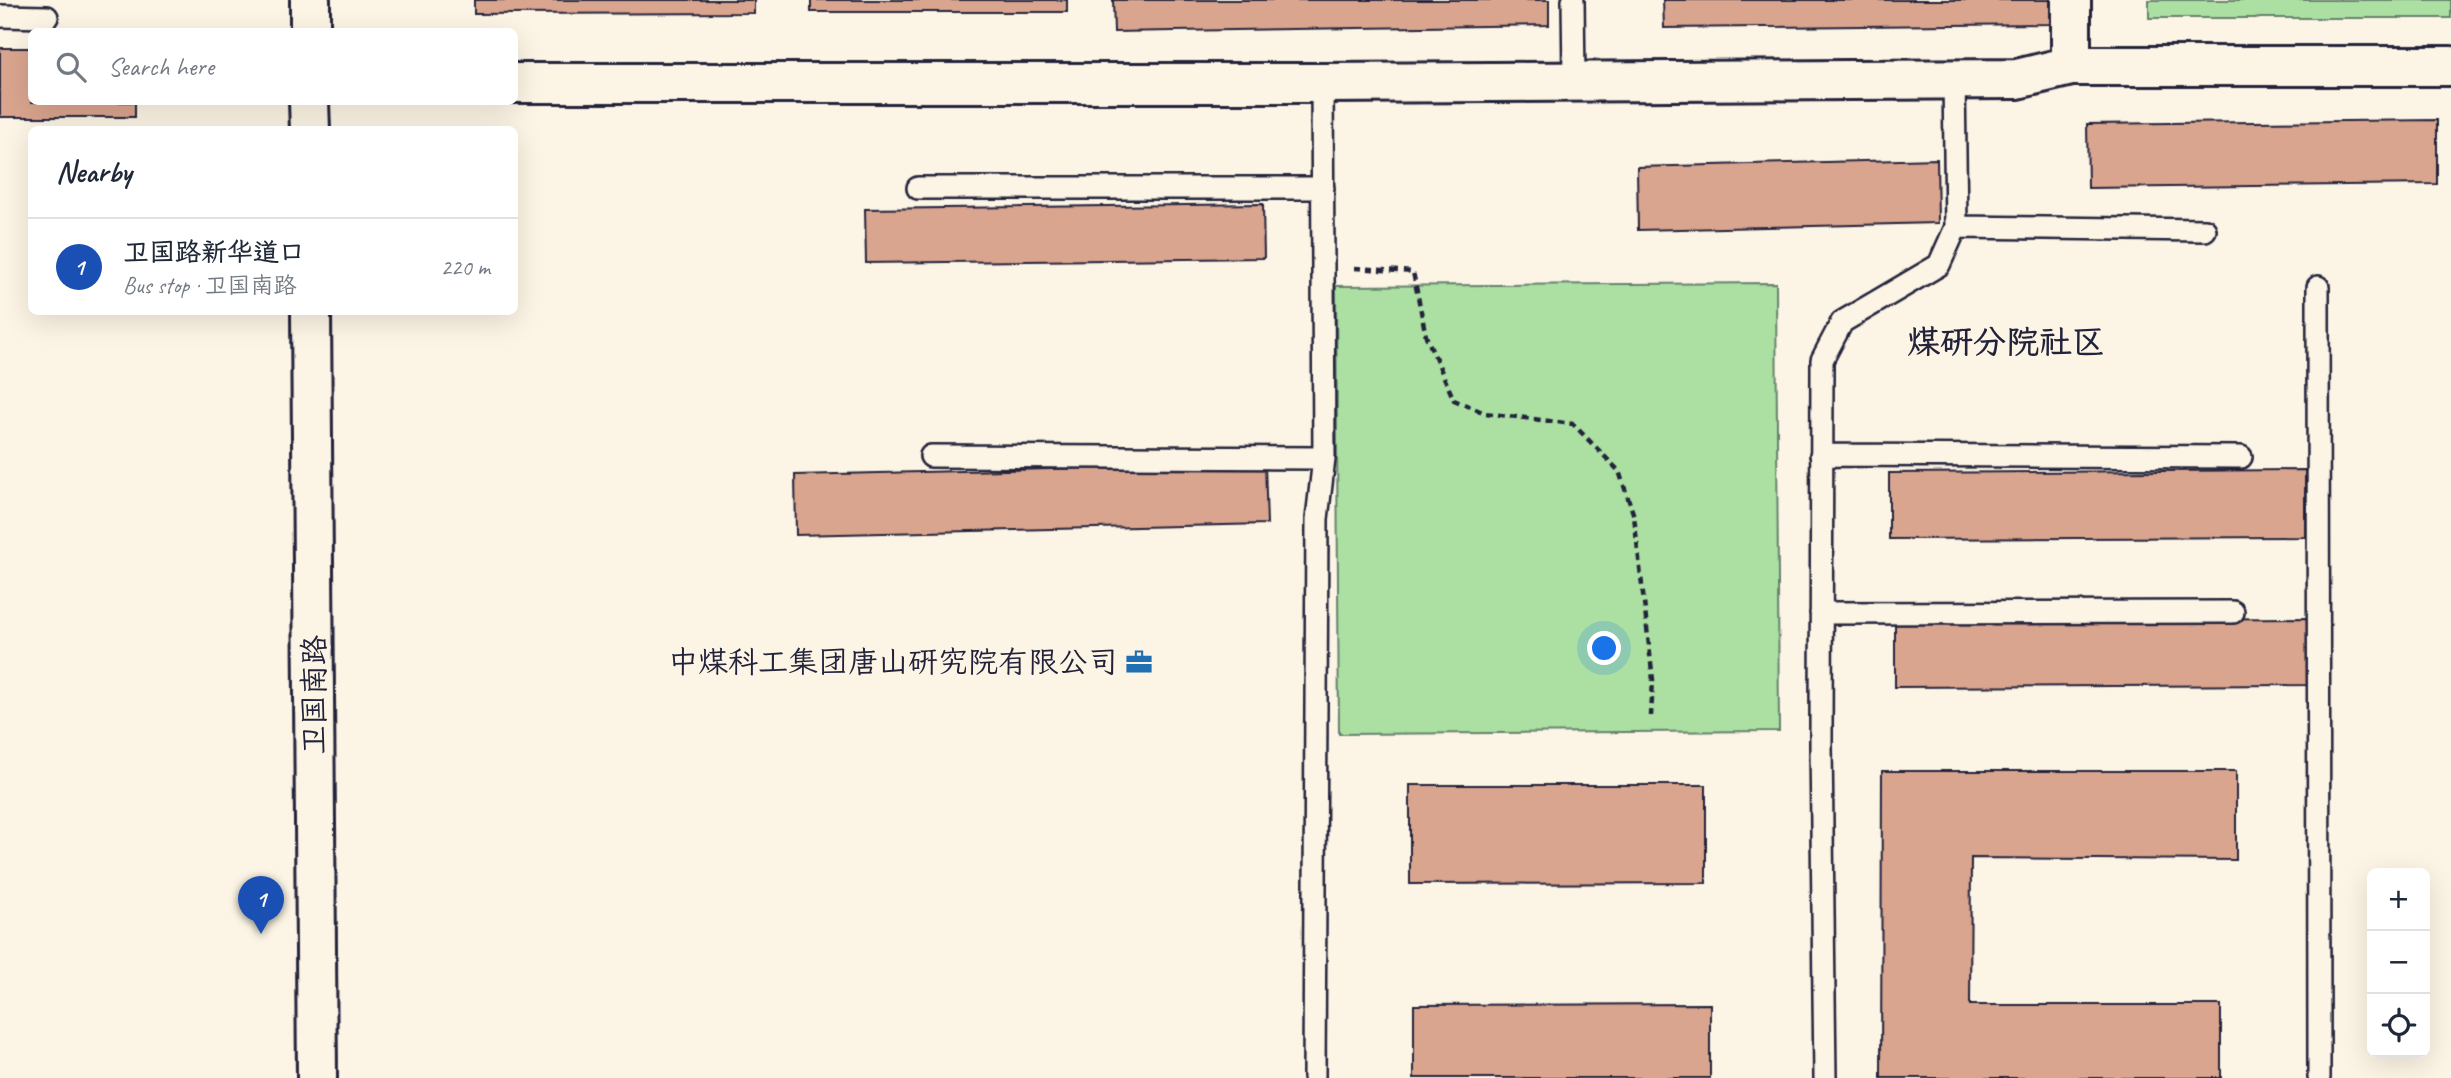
<!DOCTYPE html>
<html lang="en">
<head>
<meta charset="utf-8">
<style>
  body { margin:0; font-family:Caveat,"LXGW WenKai TC",sans-serif; background:#f6f6f7; color:#1f2937 }
  .controls { position:absolute; right:21px; bottom:21px; display:grid; overflow:hidden; border-radius:10px; box-shadow:0 7px 28px #0002 }
  .controls button { width:63px; height:63px; display:grid; place-items:center; padding:0; border:0; border-bottom:2px solid #e0e1e3; background:#fff; color:#1f2937; font:35px sans-serif }
  .you { position:absolute; left:1605px; top:649px; width:24px; height:24px; margin:-18px; border:5px solid #fff; border-radius:50%; background:#1a73e8; box-shadow:0 0 0 10px #1a73e833 }
  .badge { display:grid; place-items:center; width:46px; height:46px; border-radius:50%; background:#0b8043; color:#fff; font-size:23px; font-weight:700 }
  .pin { position:absolute; translate:-50% -58px; filter:drop-shadow(0 2px 4px #0008) }
  .pin::after { content:''; position:absolute; top:37px; width:24px; height:21px; background:inherit; clip-path:polygon(0 0,100% 0,50% 100%) }
  .list { margin:0; padding:0; list-style:none }
  h2 { display:flex; justify-content:space-between; align-items:center; height:91px; margin:0; padding:0 28px; font-size:30px }
  h2 small { font-size:23px; font-weight:400; color:#747a83 }
  .list li { display:grid; grid-template-columns:46px 1fr auto; gap:21px; align-items:center; box-sizing:border-box; height:98px; padding:0 28px; border-top:2px solid #e0e1e3 }
  .list b { display:block; font-size:26px; white-space:nowrap }
  .list p { margin:0; font-size:23px; white-space:nowrap; color:#747a83 }
  .list em { font-size:23px; font-style:normal; color:#747a83 }
  .icon { flex:none; width:38px; height:38px; fill:none; stroke:currentColor; stroke-width:2; stroke-linecap:round; stroke-linejoin:round }
  .map { position:relative; flex:none; width:2451px; height:1078px; overflow:hidden }
  .search { position:absolute; background:#fff; box-shadow:0 7px 28px #0002; left:28px; top:28px; width:490px; height:77px; display:flex; align-items:center; gap:18px; box-sizing:border-box; padding:0 24px; border-radius:10px; color:#747a83; font-size:26px }
  .panel { position:absolute; background:#fff; box-shadow:0 7px 28px #0002; left:28px; top:126px; width:490px; height:189px; border-radius:10px }
  .map>svg:first-child { display:block }
  .green { fill:#abe0a2; stroke:#66816e; stroke-width:2 }
  .building { fill:#daa58f; stroke:#22223b; stroke-width:2 }
  .lines { fill:none; stroke-linecap:round; stroke-linejoin:round }
  .service-casing { stroke:#22223b; stroke-width:26 }
  .minor-casing { stroke:#22223b; stroke-width:44 }
  .secondary-casing { stroke:#22223b; stroke-width:44 }
  .path { stroke:#22223b; stroke-width:4.5; stroke-dasharray:7 5; stroke-linecap:butt }
  .service { stroke:#fcf5e5; stroke-width:21 }
  .minor { stroke:#fcf5e5; stroke-width:38 }
  .secondary { stroke:#fcf5e5; stroke-width:38 }
  .labels { text-anchor:middle; stroke-width:7; stroke-linejoin:round; paint-order:stroke }
  .poi-label { font-size:30px; fill:#22223b; stroke:#fcf5e5; text-anchor:end }
  .street-label { font-size:30px; fill:#22223b; stroke:#fcf5e5 }
  .quarter-label { font-size:33px; font-weight:bold; fill:#22223b; stroke:#fcf5e5 }
</style>
</head>
<body>
<div class="map">
<svg width="2451" height="1078" viewBox="0 0 2451 1078">
  <rect width="100%" height="100%" fill="#fcf5e5"/>
  <filter id="ink" filterUnits="userSpaceOnUse"><feTurbulence type="fractalNoise" baseFrequency=".0143" numOctaves="2"/><feDisplacementMap in="SourceGraphic" scale="14" xChannelSelector="R" yChannelSelector="G"/><feConvolveMatrix kernelMatrix="1 2 1 2 8 2 1 2 1" color-interpolation-filters="sRGB"/></filter>
  <g filter="url(#ink)">
    <!-- green -->
    <path class="green" d="M2149,0H2451V18H2149Z
      M1776,283L1779,731L1339,734L1336,286Z"/>
    <!-- building -->
    <path class="building" d="M474,0H754V13L474,14Z
      M811,0H1067V12H811Z
      M1113,0H1549V25L1114,32Z
      M1663,0H2052L2053,24L1664,28Z
      M0,48H32V102H135V117H0Z
      M2437,120V184L2088,188L2087,124Z
      M1937,159L1938,223L1638,230L1637,167Z
      M1263,204L1264,258L866,263L865,209Z
      M1265,464L1267,524L796,535L795,475Z
      M2305,470V537L1889,539V473Z
      M2310,618L2311,685L1895,687V621Z
      M1882,771H2236V860L1971,858L1970,1005H2221V1078H1881Z
      M1410,785H1706V883L1410,884Z
      M1710,1004V1078H1414V1005Z"/>
    <g class="lines">
      <!-- service casing -->
      <g class="service-casing">
        <path id="service" d="M1573,0L1574,81
          M0,16L47,17
          M918,188H1323
          M1956,227L2205,230
          M2318,287L2319,1078
          M1821,455L2241,457
          M931,456L1324,458
          M1821,613L2233,612
          M1314,1078L1317,519L1324,458L1322,83
          M1825,1078L1821,745L1822,360L1842,322L1939,265L1956,227L1954,79"/>
      </g>
      <!-- minor casing -->
      <g class="minor-casing">
        <path id="minor" d="M2071,0V66H2451
          M514,83H1322L2017,79L2071,66"/>
      </g>
      <!-- secondary casing -->
      <g class="secondary-casing">
        <path id="secondary" d="M310,32V0
          M309,102L310,130
          M311,312L317,1078"/>
      </g>
      <!-- path -->
      <path class="path" d="M1355,268L1413,272L1426,336L1454,400L1485,413L1573,424L1619,471L1634,516L1653,680L1651,716"/>
      <!-- service -->
      <use href="#service" class="service"/>
      <!-- minor -->
      <use href="#minor" class="minor"/>
      <!-- secondary -->
      <use href="#secondary" class="secondary"/>
    </g>
  </g>
  <!-- icons -->
  <defs>
    <g id="office-bare" transform="scale(2.1)"><path d="M-6-3h4V-5.5h4V-3h4V5H-6ZM-1-4.5V-3h2v-1.5ZM-6 0V1H6V0Z" fill="#1f6fb2" stroke="#fcf5e5" stroke-width="2.5" paint-order="stroke"/></g>
  </defs>
  <g fill-rule="evenodd">
    <use href="#office-bare" x="1139" y="662"/>
  </g>
  <g class="labels">
    <!-- poi labels -->
    <g class="poi-label">
      <text x="1118" y="672">中煤科工集团唐山研究院有限公司</text>
    </g>
    <!-- street labels -->
    <g class="street-label">
      <text transform="translate(314 695) rotate(-90)" y="10">卫国南路</text>
    </g>
    <!-- quarter labels -->
    <g class="quarter-label">
      <text x="2006" y="353">煤研分院社区</text>
    </g>
  </g>
</svg>
<div class="controls">
<button>+</button>
<button>−</button>
<button><svg class="icon" aria-label="locate" viewBox="0 0 24 24"><circle cx="12" cy="12" r="6"/><path d="M12 2v4M12 18v4M2 12h4M18 12h4"/></svg></button>
</div>
<div class="you"></div>
<div class="pin badge" style="left:261px;top:934px;background:#1a4fb4">1</div>
<div class="search"><svg class="icon" aria-label="search" viewBox="0 0 24 24"><circle cx="10" cy="10" r="6"/><path d="M15 15l6 6"/></svg>Search here</div>
<section class="panel">
<h2>Nearby<small></small></h2>
<ul class="list">
<li><span class="badge" style="background:#1a4fb4">1</span><div><b>卫国路新华道口</b><p>Bus stop · 卫国南路</p></div><em>220 m</em></li>
</ul>
</section>
</div>
</body>
</html>
